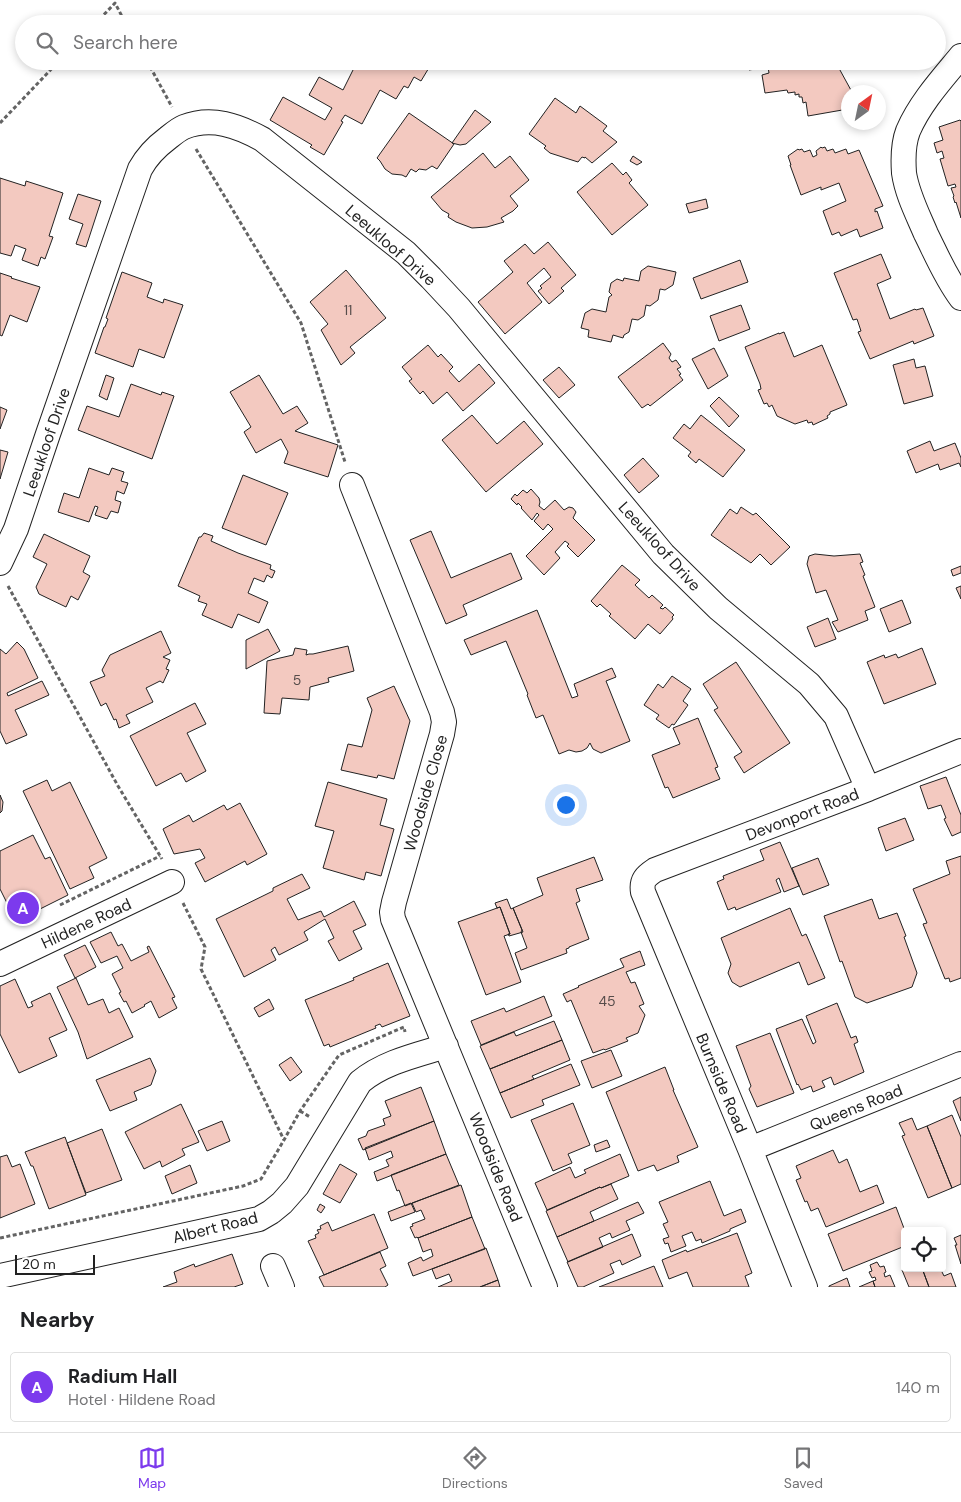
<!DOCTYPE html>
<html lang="en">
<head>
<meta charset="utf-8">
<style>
  body { margin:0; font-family:"DM Sans",sans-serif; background:#f6f6f6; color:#202124 }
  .controls { position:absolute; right:15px; bottom:15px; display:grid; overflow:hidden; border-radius:5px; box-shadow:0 2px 8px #0003 }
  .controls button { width:45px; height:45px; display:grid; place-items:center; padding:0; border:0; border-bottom:1px solid #e0e0e0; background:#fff; color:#202124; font:25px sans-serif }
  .compass { position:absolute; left:841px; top:85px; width:45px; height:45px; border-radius:50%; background:#fff; box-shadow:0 2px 8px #0003; rotate:33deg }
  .scale { position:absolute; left:15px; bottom:12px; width:80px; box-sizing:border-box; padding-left:5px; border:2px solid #222; border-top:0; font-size:14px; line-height:18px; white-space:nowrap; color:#222; -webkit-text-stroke:4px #fff; paint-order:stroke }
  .you { position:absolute; left:565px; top:804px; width:18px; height:18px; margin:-12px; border:4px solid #fff; border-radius:50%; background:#1a73e8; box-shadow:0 0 0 8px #1a73e833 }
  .badge { display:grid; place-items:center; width:32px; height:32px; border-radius:50%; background:#7c3aed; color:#fff; font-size:16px; font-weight:700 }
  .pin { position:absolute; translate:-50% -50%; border:2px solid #fff; box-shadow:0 1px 5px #0006 }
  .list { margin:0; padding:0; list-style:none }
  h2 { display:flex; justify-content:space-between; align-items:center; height:65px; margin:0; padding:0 20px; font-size:21px }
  h2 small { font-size:16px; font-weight:400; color:#757577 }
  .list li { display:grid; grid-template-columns:32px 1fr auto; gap:15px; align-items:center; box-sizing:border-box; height:70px; margin:0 10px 10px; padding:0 10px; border:1px solid #e0e0e0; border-radius:5px }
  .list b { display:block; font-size:19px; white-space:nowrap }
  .list p { margin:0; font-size:16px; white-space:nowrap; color:#757577 }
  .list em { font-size:16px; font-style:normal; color:#757577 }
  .icon { flex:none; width:28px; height:28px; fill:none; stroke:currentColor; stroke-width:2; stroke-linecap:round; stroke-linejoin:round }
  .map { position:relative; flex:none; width:961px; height:1287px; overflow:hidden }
  .search { position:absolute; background:#fff; box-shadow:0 2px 8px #0003; left:15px; right:15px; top:15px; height:55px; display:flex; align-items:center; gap:12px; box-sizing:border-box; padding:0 18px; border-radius:28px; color:#757577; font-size:19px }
  .sheet { height:145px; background:#fff }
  nav { display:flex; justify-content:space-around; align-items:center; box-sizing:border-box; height:70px; border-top:1px solid #e0e0e0; background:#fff; font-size:14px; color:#757577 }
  nav a { display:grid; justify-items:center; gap:2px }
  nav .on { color:#7c3aed }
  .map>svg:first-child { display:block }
  .building { fill:#f3c9c0; stroke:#222 }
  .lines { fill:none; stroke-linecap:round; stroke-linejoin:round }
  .minor-casing { stroke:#222; stroke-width:26 }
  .path { stroke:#646464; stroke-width:3; stroke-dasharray:4 2.5; stroke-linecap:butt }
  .minor { stroke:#fff; stroke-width:24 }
  .labels { text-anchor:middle; stroke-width:4; stroke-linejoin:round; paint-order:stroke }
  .number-label { font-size:14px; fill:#564c4a }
  .street-label { font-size:16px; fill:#222; stroke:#fff }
</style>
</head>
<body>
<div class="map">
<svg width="961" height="1287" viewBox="0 0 961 1287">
  <rect width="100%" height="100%" fill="#fff"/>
  <!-- building -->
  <path class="building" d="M342,61H405L407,63L408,61H422L430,66L421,81L414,77L408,88L404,86L396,99L380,90L362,124L345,115L341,121L343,122L324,155L310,147L312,145L270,120L283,97L325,120L332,108L309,95L319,77L343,90L354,68Z
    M747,61H835L852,92H848V109L808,116L806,102L803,103L802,97H799V94L795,95V92L788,93L787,90L765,93L762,75L769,73L768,67L749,70Z
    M555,98L576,113L580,106L607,126L603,131L617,142L592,163L585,157V158L582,157L578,162L550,153L544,148L546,146L529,134Z
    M475,110L491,122L466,144L460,145L452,143Z
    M409,113L454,144L437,169L432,166L426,170L419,169L416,172L411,169L406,177L402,175L392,174L385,169L380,161L377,158Z
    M960,120L961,121V218L956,202L955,203L953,197L954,196L951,188L956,187L955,184L948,186L940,159L944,158L942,151L937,153L934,143L943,140L939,127Z
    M821,147L822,148L825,147L827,151L833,149L835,153L846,149L848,154L859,150L883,206L875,209V212L877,211L883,228L860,237L857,229L841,236L839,232L832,235L823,211L846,201L839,183L821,190V187L801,195L790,165H791L788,156L798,149L799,150L802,149L804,152L810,150L813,157L817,155L816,151Z
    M483,153L495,168L510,156L529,180L510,196L518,206L513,211L501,218L504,222L487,227L472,228L456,222L448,217L449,214L442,210L431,197Z
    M633,156L642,162L637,165L630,161Z
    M612,163L623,175L626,172L632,180L629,183L648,205L612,235L577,192Z
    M0,178L25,186L26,181L63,193L49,236L53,237L45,259L41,257L38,266L22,260L26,249L15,245L11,256L0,253Z
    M78,194L101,201L86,247L76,244L83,224L69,219Z
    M706,199L708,208L689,213L686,204Z
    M548,242L576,275L561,288L564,291L549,304L538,291L542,288L540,286L551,277L544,268L527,283L542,302L505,334L478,302L513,272L504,261L525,244L534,254Z
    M881,254L891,278L877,284L890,319L915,309L916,310L923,308L934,336L914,344L913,341L870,359L858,332L861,331L857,319L853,320L834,273Z
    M740,260L748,282L701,299L693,278Z
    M648,266L676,272L673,285L665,290L660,289L658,300L650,306L646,305L644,316L638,320L632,319L629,332L624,335L623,338L613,335L611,342L588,337L589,330L581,328L585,313L592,309L606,312L609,297L612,295L609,292L611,283L617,279L623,281L624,278L639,281L641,271Z
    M346,270L386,318L350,347L355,353L341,365L321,330L328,324L310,302Z
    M122,272L152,283L147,297L163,303L164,299L183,305L164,358L139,349L133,367L95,353L104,327H105L108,319L106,318Z
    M0,273L12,277L11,278L40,287L27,322L10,315L2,336L0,335Z
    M741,305L750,329L719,341L710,316Z
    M784,332L794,357L822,345L847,405L830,412V414L827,416L828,418L813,425L812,422L808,423L807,420L795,424L777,416L772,405L769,407L767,403L764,404L758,390L761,389L760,384L745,347L779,333V334Z
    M663,343L671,354L669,358L672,362L676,360L681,367L677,369L681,374L679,375L683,380L650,406L648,404L642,408L618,377Z
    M428,345L438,357L441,354L453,367L449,371L459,382L479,364L495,383L463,411L447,392L433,404L423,391L420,394L409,381L412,379L402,367Z
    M714,348L728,376L708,389L692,359Z
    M914,359L916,368L925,366L933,396L904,404L893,365Z
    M559,367L575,385L559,398L543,380Z
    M106,375L114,378L107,400L99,396Z
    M259,375L283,414L297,406L308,423L295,431L338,445L328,477L284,463L288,452L281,439L256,453L244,432L251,427L230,392Z
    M131,384L161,395L162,392L174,396L152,459L78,430L87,406L119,417Z
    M719,397L739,416L729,427L710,406Z
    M0,407L7,410L0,429Z
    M472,415L497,444L524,421L543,444L486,492L442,440Z
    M701,415L745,450L723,477L699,459L696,463L688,456L691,452L673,438L684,424L690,429Z
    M930,441L934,451L955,443L961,458V467L959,463L940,470L938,464L916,473L907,451Z
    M0,450L8,452L0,479Z
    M643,458L659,476L639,493L624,475Z
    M89,468L109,475L112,468L124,472L121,481L128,483L124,494L117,491L115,500L121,502L118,513L111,511L107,519L95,515L98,507L95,506L89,522L58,512L64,493L79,498Z
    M243,475L288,493L266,545L222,528Z
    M531,489L539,498L540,502L539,506L544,510L555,500L564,510L569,507L573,508L576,512L573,518L595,540L578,557L567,546L569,544L565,541L555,552L560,558L544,575L526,556L553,529L548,524L543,530L534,521L539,515L537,513L532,520L521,508L522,507L518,503L517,505L511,499L515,494L517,496L523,490L527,493Z
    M741,507L753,515L756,513L790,547L771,565L760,554L751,563L711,535L730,509L737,514Z
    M431,531L451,578L511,553L522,579L463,605L467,615L446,624L410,540Z
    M204,533L213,536L211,541L238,553L271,565L270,569L275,571L272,578L267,575L264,582L254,578L248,593L268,602L259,623L238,614L232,628L202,615L207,604L198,601L200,596L178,586L199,537H201Z
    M44,534L90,556L83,572L90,576L78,600L71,596L66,607L39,594L36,587L47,564L33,557Z
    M815,554L834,556L860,554L863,562L860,563L865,575L863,576L875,607L865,611L868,620L838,632L832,622L838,620L826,590L816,593L807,564L809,556Z
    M622,565L640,580L635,585L649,598L652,595L663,605L660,608L663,609L665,607L674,615L672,617L673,619L660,634L648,624L635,639L609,616L611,614L600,604L597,607L591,601Z
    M961,566V573L953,576L951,570Z
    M961,586V599L956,588Z
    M902,600L911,623L889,632L880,609Z
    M537,610L572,698L578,696L574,684L612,668L616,677L606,681L630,741L601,753L593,749L590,743L587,748L582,751L576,752L569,750L559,754L543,715L536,718L527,695L528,694L506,641L471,655L464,640Z
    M828,618L836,639L815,647L807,627Z
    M268,629L280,651L246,669V640Z
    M161,631L171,653L163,657L170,660L166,669L169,670L163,683L160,681L146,688L153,702L126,715L130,723L119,728L116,719L114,720L106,703L101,706L90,682L105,676L102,670L110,655Z
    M17,642L24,649L38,678L7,693L8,696L42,681L49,695L15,710L27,735L6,744L0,731V649L6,654Z
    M348,646L354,671L328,678L329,682L310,687L309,700L282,698L280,714L264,713L267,661L293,655L295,648L307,650L306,655L309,654H313Z
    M922,648L936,684L884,704L867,662L884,655L885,658L896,654L898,658Z
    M736,662L790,743L744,773L734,757L742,752L714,710L718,708L703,684Z
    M672,676L691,689L683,701L688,705L674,725L672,724L669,728L656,719L659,715L644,705L658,684L663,688Z
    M394,686L410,721L394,779L378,775L377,778L341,770L348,744L362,747L372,710L367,698Z
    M195,703L206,724L187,733L206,771L186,782L181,773L156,786L130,736Z
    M698,718L718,767L715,768L720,779L673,798L668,787L665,788L652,755L680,744L673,728Z
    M946,777L961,815V832L952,836L944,819L946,818L941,805L928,809L920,786Z
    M47,780L52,791L70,782L107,858L89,867L94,878L70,889L23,791Z
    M328,782L387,799L380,825L394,829L381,876L366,872L364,880L323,868L334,831L315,826Z
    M0,795L3,802L2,811L0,813Z
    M240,803L267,854L247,865L245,861L205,882L195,863L205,858L200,849L174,854L163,829L189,815L193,822L224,805L227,810Z
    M905,818L914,840L886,851L878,828Z
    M33,835L45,859L50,857L68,895L16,921L0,889V851Z
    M780,842L799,886L784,892L779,878L776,880L781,892L736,910L735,907L728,910L717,882L724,879L723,876L764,860L760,850Z
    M961,856V978L950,982L949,978L945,979L923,924L927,923L913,889L950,874L946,861Z
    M594,857L603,880L576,889L580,901L576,903L589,939L569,947V948L566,949L567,953L521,970L515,953L527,948L521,932L522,930L513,908L543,895L537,878Z
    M818,858L829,885L803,895L792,868Z
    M302,874L310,888L287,899L298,920L321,911L324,917L354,901L366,925L353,931L362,949L339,961L328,941L334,938L325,919L304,932L308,940L279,955L275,947L271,950L276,960L244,977L216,919L273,891V888Z
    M507,899L511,909L513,908L523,932L509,936L508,934H510L500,907L497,908L495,903Z
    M872,899L879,919L897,913L906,936L904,937L917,973L912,987L867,1003L855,997L842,961L840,962L824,916Z
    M500,907L510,934L504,936L521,982L486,995L458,922Z
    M790,908L802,936L806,934L825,978L808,985L799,962L740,987L732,982L728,973L731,964L721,938Z
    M111,932L118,946L122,944L131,961L149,952L147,947L149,946L175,997L172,998L177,1008L159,1018L151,1001L144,1005L145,1006L132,1013L126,1001L124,1002L119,993L121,992L112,974L123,968L117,956L101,963L90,942Z
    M85,945L96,967L75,978L64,955Z
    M640,951L645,965L626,972L631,983L635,982L644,1004L639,1006L645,1015L638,1033L626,1038L628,1041L605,1050L604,1049L593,1053L571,1000L567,1002L563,994L579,987L578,986L624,967L620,959Z
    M388,963L410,1016L382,1027L380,1024L375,1026L376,1028L330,1047L329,1044L324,1046L305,1000L354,980L353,978Z
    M76,978L88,1005L103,999L109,1013L119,1008L133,1037L87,1059L78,1032L57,987Z
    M15,979L28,1008L33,1006L31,1002L50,993L67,1030L49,1038L57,1056L19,1073L0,1034V986Z
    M544,996L552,1016L481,1045L471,1021L504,1008L506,1012Z
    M269,999L274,1009L259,1017L254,1008Z
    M837,1003L851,1038L856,1036L858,1042L854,1044L864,1072L834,1085L831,1077L822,1081L825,1087L813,1092L811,1086L801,1090L798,1084L797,1085L776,1029L802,1019L813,1044L816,1042L806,1016Z
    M554,1021L562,1040L490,1069L480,1046L514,1032L516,1036Z
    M770,1033L794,1093L757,1107L749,1089L751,1086L736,1046Z
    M562,1040L570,1060L532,1076L534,1079L500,1093L490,1069Z
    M611,1050L622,1076L592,1088L581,1061Z
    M291,1057L302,1072L290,1081L279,1065Z
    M150,1058L156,1071L151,1085L134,1092L137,1100L110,1111L96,1080Z
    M571,1064L580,1085L542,1100L544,1105L511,1118L500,1093Z
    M665,1067L674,1090H673L698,1147L677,1156L679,1162L657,1171L654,1165L638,1171L606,1092Z
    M421,1087L434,1121L363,1150L358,1139L366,1136L368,1131L385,1125L383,1119L391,1116L385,1101Z
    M961,1097V1121L953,1101Z
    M573,1103L590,1145L568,1154L572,1163L553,1171L531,1120Z
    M181,1104L199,1142L182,1149L185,1155L162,1167L160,1161L144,1169L125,1132Z
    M952,1115L961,1137V1184L952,1188L927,1126Z
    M912,1118L917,1130L927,1126L952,1188L928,1198L902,1136L905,1135L899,1123Z
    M222,1121L230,1141L207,1151L198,1131Z
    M434,1121L446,1154L377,1181L374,1172L389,1166L386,1160L393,1157L391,1151L369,1160L365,1148Z
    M102,1129L122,1180L86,1193L67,1143Z
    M65,1137L86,1195L49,1209L33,1166H31L25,1152Z
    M607,1140L610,1147L596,1152L594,1145Z
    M833,1150L839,1163L847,1159L860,1192L877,1185L884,1203L826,1227L818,1208L811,1211L807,1201L805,1202L796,1180L801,1178L796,1166Z
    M446,1154L459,1185L405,1206L399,1190L397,1191L391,1175Z
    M620,1154L629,1176L601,1188L600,1187L547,1210L535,1183L570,1167L575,1178L586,1173L584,1170Z
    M7,1155L12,1167L20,1164L35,1204L0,1218V1157Z
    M340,1164L357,1174L340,1203L323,1194Z
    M190,1165L197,1183L172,1194L165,1176Z
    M710,1181L724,1216L741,1209L746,1222L730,1229V1231L702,1243L701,1239L696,1241L692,1232L682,1236L686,1246L671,1252L668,1243L665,1244L663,1239L669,1237L663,1224L668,1222L659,1202Z
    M611,1184L618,1199L590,1212L594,1221L557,1237L546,1211L600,1187L601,1188Z
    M461,1185L472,1217L418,1238L417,1237L415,1238L410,1227L413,1226L412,1224L425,1219L421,1210L416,1212L412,1203Z
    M638,1202L644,1213L626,1221L630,1230L612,1238L610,1233L599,1238L603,1247L568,1262L557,1237Z
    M411,1203L415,1212L391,1221L388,1212Z
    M320,1204L325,1207L321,1213L317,1210Z
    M896,1207L905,1231V1246L843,1271L828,1234Z
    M374,1214L388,1248L324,1275L308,1241L316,1238L315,1235L319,1233L317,1230L321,1229L320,1226L328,1222L332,1231Z
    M472,1217L485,1249L413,1276L408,1263L421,1257L423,1261L433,1256L431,1249L423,1252L418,1238Z
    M737,1233L752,1273L745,1276L749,1287H693L687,1272L669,1279L662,1260L686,1250L687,1252Z
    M632,1234L641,1256L622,1265L620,1260L610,1264L614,1273L583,1287H578L567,1262Z
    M961,1235V1264L955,1245H957L954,1238Z
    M486,1248L498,1280L480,1287H438L452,1281L449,1274L436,1279L432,1269Z
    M380,1252L386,1266L380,1269L388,1285L385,1287H324L319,1277Z
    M232,1254L243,1284L234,1287H163L177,1282L174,1272L194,1264L195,1267Z
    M877,1262L880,1267L884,1266L886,1272L884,1273L885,1277L890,1275L895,1287H875L873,1281L876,1280L875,1277L872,1278L869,1272L872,1271L870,1265Z
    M654,1266L663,1287H599Z
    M906,1268H922L929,1287H909L902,1270Z
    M922,1268H940L944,1276L951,1273L956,1287H929Z
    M847,1278L850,1287H829V1286Z
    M498,1280L500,1287H480Z
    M873,1281L875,1287H859Z"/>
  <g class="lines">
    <!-- minor casing -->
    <g class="minor-casing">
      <path id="minor" d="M961,56C942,79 920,103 908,131C903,144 903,159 904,173C907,194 918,215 926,234C937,256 946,278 961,298
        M352,485L442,712L444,722L442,734L394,902L392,912L393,919L545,1287
        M0,563L16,529L48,434L140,169C147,156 156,147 168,138C173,134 179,129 184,127C212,116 238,126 262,139L406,253L431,278L459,308L663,554L718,608L809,684L836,716L868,789
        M0,964L172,882
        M750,1149L961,1064
        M273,1266L282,1287
        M0,1276L259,1219L271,1212L282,1203L297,1186L360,1082C384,1062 417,1055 446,1046
        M805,1287L750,1149L643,892C641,880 646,876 655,870L868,789L961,751"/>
    </g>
    <!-- path -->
    <path class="path" d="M95,24L115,3L126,24
      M147,61L172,107
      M0,123L59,61
      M196,149L301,323L345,462
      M8,586L118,786L162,859
      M183,903L205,947L201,969L284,1140
      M60,905L160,856
      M300,1111L310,1117
      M0,1238L243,1186L261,1179L284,1140L300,1111L339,1055L404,1027L405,1032"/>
    <!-- minor -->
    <use href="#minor" class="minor"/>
  </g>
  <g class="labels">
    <!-- number labels -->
    <g class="number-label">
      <text x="348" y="315">11</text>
      <text x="297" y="685">5</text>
      <text x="607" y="1006">45</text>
    </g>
    <!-- street labels -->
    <g class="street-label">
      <text transform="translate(391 245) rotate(41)" y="6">Leeukloof Drive</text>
      <text transform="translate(46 442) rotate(-71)" y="6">Leeukloof Drive</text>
      <text transform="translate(660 546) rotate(48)" y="6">Leeukloof Drive</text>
      <text transform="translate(425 793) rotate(-74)" y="6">Woodside Close</text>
      <text transform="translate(802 814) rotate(-21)" y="6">Devonport Road</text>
      <text transform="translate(86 923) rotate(-25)" y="6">Hildene Road</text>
      <text transform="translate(722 1083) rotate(67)" y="6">Burnside Road</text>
      <text transform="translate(856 1107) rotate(-22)" y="6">Queens Road</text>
      <text transform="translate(496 1167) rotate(68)" y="6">Woodside Road</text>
      <text transform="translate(215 1227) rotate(-14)" y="6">Albert Road</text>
    </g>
  </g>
</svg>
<div class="controls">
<button><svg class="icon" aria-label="locate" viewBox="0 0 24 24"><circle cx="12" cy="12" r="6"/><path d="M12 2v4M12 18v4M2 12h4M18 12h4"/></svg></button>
</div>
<svg class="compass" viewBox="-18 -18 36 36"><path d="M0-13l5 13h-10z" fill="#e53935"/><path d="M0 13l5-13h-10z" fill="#757577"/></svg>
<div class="scale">20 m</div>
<div class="you"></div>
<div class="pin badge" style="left:23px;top:908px">A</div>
<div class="search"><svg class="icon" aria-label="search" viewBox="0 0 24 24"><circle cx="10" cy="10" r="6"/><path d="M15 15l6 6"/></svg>Search here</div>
</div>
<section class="sheet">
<h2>Nearby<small></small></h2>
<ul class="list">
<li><span class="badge">A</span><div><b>Radium Hall</b><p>Hotel · Hildene Road</p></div><em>140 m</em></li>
</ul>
</section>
<nav>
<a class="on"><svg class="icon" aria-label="map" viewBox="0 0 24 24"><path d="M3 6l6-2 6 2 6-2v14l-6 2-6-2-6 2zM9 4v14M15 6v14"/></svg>Map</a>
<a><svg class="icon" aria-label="directions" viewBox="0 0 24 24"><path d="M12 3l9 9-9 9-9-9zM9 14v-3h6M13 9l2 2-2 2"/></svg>Directions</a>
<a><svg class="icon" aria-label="saved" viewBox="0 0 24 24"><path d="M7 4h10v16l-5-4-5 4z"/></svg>Saved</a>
</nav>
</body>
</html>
